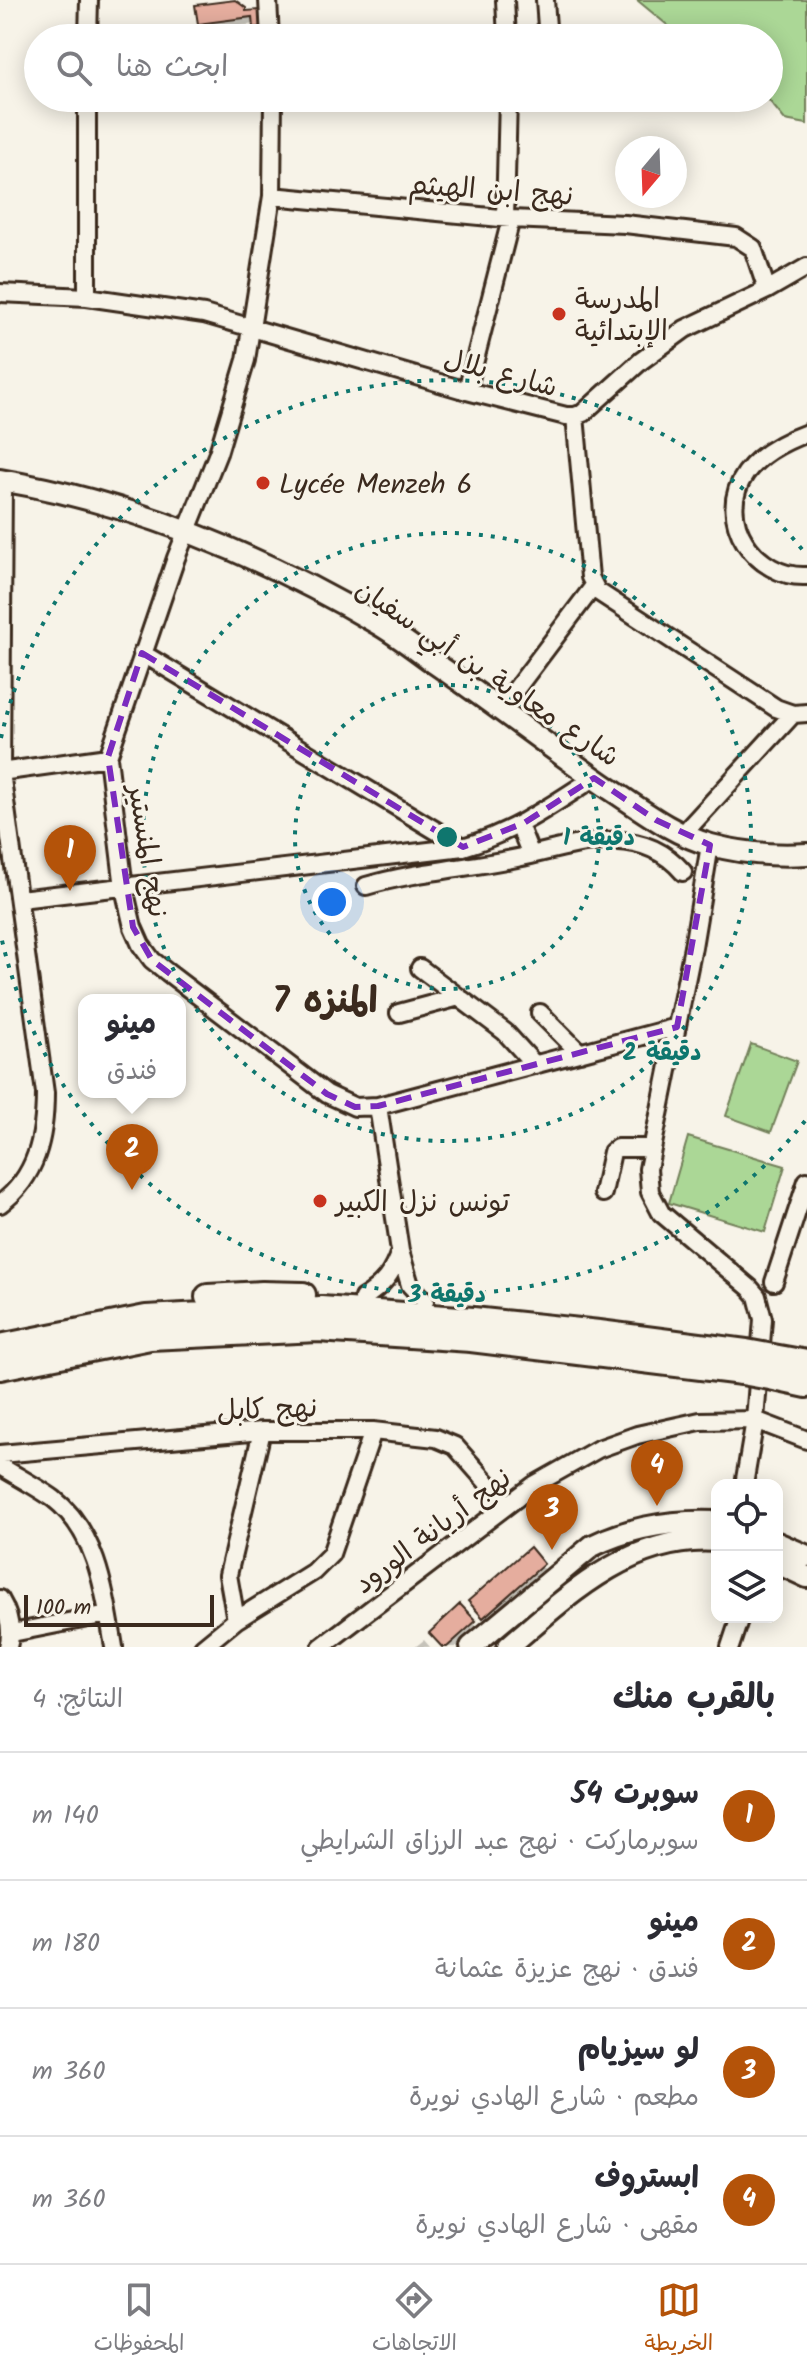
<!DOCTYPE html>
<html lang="ar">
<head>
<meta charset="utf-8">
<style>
  body { margin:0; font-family:Kalam,"Playpen Sans Arabic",sans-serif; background:#f2f2f3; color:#2b2b33; direction:rtl }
  .controls { position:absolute; right:24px; bottom:24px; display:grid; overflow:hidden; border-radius:16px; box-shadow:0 4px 20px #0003 }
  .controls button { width:72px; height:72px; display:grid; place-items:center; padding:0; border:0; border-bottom:2px solid #e1e1e2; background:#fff; color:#2b2b33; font:40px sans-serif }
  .compass { position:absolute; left:615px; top:136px; width:72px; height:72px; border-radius:50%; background:#fff; box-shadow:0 4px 20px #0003; rotate:199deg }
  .scale { position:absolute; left:24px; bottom:20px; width:190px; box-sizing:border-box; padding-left:8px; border:4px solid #3b2a1e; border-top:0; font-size:22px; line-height:28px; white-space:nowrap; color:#3b2a1e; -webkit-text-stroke:6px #f7f3e8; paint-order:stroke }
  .you { position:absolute; left:332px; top:902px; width:28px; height:28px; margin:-20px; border:6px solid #fff; border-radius:50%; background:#1a73e8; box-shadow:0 0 0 12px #1a73e833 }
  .badge { display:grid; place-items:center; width:52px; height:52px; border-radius:50%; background:#b45309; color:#fff; font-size:26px; font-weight:700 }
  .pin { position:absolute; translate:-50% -66px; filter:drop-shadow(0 2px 4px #0008) }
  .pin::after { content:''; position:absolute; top:42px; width:28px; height:24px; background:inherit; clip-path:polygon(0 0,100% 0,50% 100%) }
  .popup { position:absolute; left:78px; top:994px; width:108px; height:104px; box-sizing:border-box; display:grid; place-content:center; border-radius:16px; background:#fff; filter:drop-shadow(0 2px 6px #0005); font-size:26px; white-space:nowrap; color:#7c7c81 }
  .popup b { font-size:30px; color:#2b2b33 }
  .popup::after { content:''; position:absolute; left:50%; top:100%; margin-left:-16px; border:16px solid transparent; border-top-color:#fff }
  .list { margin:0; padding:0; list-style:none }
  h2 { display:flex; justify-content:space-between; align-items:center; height:104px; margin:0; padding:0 32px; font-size:34px }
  h2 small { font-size:26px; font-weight:400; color:#7c7c81 }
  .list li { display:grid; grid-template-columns:52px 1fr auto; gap:24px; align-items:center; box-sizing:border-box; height:128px; padding:0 32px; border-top:2px solid #e1e1e2 }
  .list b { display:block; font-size:30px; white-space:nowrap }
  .list p { margin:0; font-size:26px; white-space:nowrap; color:#7c7c81 }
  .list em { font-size:26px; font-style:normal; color:#7c7c81 }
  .icon { flex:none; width:44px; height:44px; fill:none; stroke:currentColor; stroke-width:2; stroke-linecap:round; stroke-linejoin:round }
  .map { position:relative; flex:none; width:807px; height:1647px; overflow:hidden; direction:ltr }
  .search { position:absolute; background:#fff; box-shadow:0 4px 20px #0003; left:24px; right:24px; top:24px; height:88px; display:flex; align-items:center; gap:20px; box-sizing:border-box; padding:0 28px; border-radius:44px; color:#7c7c81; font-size:30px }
  .sheet { height:616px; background:#fff }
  nav { display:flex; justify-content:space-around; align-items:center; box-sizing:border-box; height:112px; border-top:2px solid #e1e1e2; background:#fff; font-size:22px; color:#7c7c81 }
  nav a { display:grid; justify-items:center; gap:4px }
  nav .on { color:#b45309 }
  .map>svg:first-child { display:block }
  .green { fill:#abd796; stroke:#73805a; stroke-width:2 }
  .shadow { fill:#0003 }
  .building { fill:#e5ad9e; stroke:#3b2a1e; stroke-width:2 }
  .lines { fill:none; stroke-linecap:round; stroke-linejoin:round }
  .minor-casing { stroke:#3b2a1e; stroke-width:22 }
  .major-casing { stroke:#3b2a1e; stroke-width:26 }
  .highway-casing { stroke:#3b2a1e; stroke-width:30 }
  .minor { stroke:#f7f3e8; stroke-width:16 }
  .major { stroke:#f7f3e8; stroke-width:20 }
  .highway { stroke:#f7f3e8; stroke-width:24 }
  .highway-bridge-casing { stroke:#3b2a1e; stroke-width:30; stroke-linecap:butt }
  .highway-bridge { stroke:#f7f3e8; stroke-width:24 }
  .marked { fill:none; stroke:#7b2cbf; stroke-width:6; stroke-dasharray:16 10; stroke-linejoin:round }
  .ring { fill:none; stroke:#0f766e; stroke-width:4; stroke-dasharray:4 8 }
  .poi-dot { fill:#c8321e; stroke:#f7f3e8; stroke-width:3 }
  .labels { text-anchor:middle; stroke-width:6; stroke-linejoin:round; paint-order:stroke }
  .street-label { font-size:28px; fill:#3b2a1e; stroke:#f7f3e8 }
  .poi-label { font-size:28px; fill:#3b2a1e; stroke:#f7f3e8; text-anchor:start }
  .district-label { font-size:36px; font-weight:bold; fill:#3b2a1e; stroke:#f7f3e8 }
  .centre { fill:#0f766e; stroke:#f7f3e8; stroke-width:4 }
  .ring-label { font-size:24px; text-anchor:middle; font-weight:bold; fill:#0f766e; stroke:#f7f3e8; stroke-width:6; stroke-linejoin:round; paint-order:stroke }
</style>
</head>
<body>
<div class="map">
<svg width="807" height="1647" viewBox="0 0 807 1647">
  <rect width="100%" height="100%" fill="#f7f3e8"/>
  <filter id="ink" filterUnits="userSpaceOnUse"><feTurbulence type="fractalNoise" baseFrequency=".0125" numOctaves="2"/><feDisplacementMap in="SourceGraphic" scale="16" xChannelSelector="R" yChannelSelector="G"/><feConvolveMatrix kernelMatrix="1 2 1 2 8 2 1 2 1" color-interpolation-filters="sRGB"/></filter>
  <g filter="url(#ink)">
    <!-- green -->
    <path class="green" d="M637,0H807V124L785,120L767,98H769V38H683Z
      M751,1044L797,1061L771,1132L726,1116Z
      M688,1137L785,1166L765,1232L669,1203Z"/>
    <!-- shadow -->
    <path class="shadow" d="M258,12L264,33L259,34L255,24L204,30L200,24Z
      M529,1550L546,1572L488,1623L470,1601Z
      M474,1622L478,1629L458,1647H442L431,1633Z
      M424,1640L430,1647H415Z"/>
    <!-- building -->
    <path class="building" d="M235,0L246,8V11L259,10L262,27L253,28L252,17L198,24L195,5Z
      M316,27L317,38H283L282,36L287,35V30Z
      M530,1547L544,1564L483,1618L468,1601Z
      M460,1604L476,1621L447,1647H442L429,1633Z"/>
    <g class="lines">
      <!-- minor casing -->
      <g class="minor-casing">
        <path id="minor" d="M268,0L270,38
          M505,0L507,38
          M88,38L89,0
          M543,38L547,27L545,0
          M87,98V297
          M273,98L272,196L246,360L218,453L176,558L108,757L124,888L133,927L141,945L152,960L167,972L327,1094L355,1107L378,1106L677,1027
          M272,196L511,219L625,224L736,237L753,248L767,290
          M505,218L508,98
          M0,293L87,297L204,314L467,391L566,416H575L590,577L597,591L776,708L793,714L807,713
          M467,391L511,219
          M575,416L583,413L641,361L685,329L767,290L807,267
          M807,433C785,441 760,454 746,473C713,518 756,579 807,576
          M142,653L463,847
          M501,709L593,587
          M0,772L108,757
          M519,825L531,855C584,842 642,824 683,872
          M683,834L793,714
          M710,845L693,947L648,1169L650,1192L661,1213L750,1288L757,1296L763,1319L755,1420L744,1485
          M366,886C420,870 476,868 531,855
          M20,899L463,847C516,831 549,807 594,778
          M420,968L505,1032L535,1065
          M399,1013L459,997
          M540,1013L580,1053
          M378,1106L400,1251L410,1285L425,1301
          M603,1193L612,1152L617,1148H652
          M0,1204C37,1177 45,1136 45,1093L1,772L3,480
          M774,1282L807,1181
          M363,1298C383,1286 393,1273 400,1251
          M0,1454L262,1431H373L436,1438L455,1446L507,1505
          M0,1466C18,1477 37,1487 54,1499C98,1533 105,1595 114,1647
          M0,1599C9,1614 13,1629 8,1647
          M236,1620L228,1575L262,1431
          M12,1633L108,1614
          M203,1647L236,1620L313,1572L331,1554L373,1431
          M321,1647L534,1485L598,1449L637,1435L700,1421L755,1420L807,1440
          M730,1647L740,1617"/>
      </g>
      <!-- major casing -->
      <g class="major-casing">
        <path id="major" d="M0,480C132,502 263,556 378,624C397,635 415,649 433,662C493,703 550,748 610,789C642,810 674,835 711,845C741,853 775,856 807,854
          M777,1543L807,1556
          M777,1563L807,1577
          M471,1647L592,1546C632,1526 673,1520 717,1522
          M508,1647C567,1596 632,1534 717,1541"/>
      </g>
      <!-- highway casing -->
      <g class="highway-casing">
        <path id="highway" d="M208,1297L262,1294L303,1295
          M0,1347L146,1318L321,1309L473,1320L599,1333L746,1352
          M773,1357L807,1363
          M0,1367L150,1337L318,1329L471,1339L742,1372
          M770,1377L807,1385"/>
      </g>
      <!-- minor -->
      <use href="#minor" class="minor"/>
      <!-- major -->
      <use href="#major" class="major"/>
      <!-- highway -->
      <use href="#highway" class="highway"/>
      <!-- highway-bridge casing -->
      <g class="highway-bridge-casing">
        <path id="highway-bridge" d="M746,1352L773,1357
          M742,1372L770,1377"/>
      </g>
      <!-- highway-bridge -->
      <use href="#highway-bridge" class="highway-bridge"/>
    </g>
  </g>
  <!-- marked area -->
  <path class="marked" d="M142,653L463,847L524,823L594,778L656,820L710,845L677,1027L378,1106L355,1107L327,1094L152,960L133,927L108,757Z"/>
  <!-- distance rings -->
  <g class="ring">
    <circle cx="447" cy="837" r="152"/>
    <circle cx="447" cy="837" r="304"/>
    <path d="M805 1121A457 457 0 0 1 1 936M1 738A457 457 0 0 1 805 553"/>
  </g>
  <!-- markers -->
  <g class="poi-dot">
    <circle cx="559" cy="314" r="8"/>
    <circle cx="263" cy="483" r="8"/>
    <circle cx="320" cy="1201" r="8"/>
  </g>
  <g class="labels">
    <!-- street labels -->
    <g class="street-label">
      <text transform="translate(491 189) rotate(4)" y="10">نهج ابن الهيثم</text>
      <text transform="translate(501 372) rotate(15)" y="10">شارع بلال</text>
      <text transform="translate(488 672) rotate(34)" y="10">شارع معاوية بن أبي سفيان</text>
      <text transform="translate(149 851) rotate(81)" y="10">نهج المنستير</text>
      <text transform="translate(267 1408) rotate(-2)" y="10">نهج كابل</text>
      <text transform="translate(432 1530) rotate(-37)" y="10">نهج أريانة الورود</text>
    </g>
    <!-- poi labels -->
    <g class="poi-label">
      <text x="575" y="308">المدرسة<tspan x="575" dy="32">الإبتدائية</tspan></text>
      <text x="279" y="493">Lycée Menzeh 6</text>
      <text x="336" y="1211">تونس نزل الكبير</text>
    </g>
    <!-- district labels -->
    <g class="district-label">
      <text x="325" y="1012">المنزه 7</text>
    </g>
  </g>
  <circle cx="447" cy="837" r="12" class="centre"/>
  <g class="ring-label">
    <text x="599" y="845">1 دقيقة</text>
    <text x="662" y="1060">2 دقيقة</text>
    <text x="447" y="1302">3 دقيقة</text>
  </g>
</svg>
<div class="controls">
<button><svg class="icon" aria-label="locate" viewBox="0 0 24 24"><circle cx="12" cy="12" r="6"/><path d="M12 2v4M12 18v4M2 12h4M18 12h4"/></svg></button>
<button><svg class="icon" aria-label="layers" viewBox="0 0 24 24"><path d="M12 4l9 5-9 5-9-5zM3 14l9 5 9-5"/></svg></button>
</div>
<svg class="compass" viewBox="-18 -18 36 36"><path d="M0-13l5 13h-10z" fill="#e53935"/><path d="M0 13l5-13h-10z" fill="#7c7c81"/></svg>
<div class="scale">100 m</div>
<div class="you"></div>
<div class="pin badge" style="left:70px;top:891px">1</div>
<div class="pin badge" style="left:132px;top:1190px">2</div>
<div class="popup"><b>مينو</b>فندق</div>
<div class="pin badge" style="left:552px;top:1550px">3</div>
<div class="pin badge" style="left:657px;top:1506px">4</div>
<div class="search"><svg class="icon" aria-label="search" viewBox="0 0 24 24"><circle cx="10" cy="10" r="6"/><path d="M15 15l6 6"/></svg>ابحث هنا</div>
</div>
<section class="sheet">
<h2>بالقرب منك<small>النتائج: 4</small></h2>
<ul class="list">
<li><span class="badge">1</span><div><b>سوبرت 54</b><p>سوبرماركت · نهج عبد الرزاق الشرايطي</p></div><em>140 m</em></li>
<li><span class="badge">2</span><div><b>مينو</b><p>فندق · نهج عزيزة عثمانة</p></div><em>180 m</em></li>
<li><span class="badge">3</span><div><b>لو سيزيام</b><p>مطعم · شارع الهادي نويرة</p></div><em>360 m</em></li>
<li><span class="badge">4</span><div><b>ابستروف</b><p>مقهى · شارع الهادي نويرة</p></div><em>360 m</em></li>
</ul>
</section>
<nav>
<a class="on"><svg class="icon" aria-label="map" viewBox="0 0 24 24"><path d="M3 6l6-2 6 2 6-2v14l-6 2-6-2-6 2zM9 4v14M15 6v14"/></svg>الخريطة</a>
<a><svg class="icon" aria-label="directions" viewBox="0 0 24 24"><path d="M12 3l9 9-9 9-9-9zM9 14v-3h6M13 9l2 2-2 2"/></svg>الاتجاهات</a>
<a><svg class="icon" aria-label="saved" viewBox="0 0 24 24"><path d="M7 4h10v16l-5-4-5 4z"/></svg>المحفوظات</a>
</nav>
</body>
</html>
